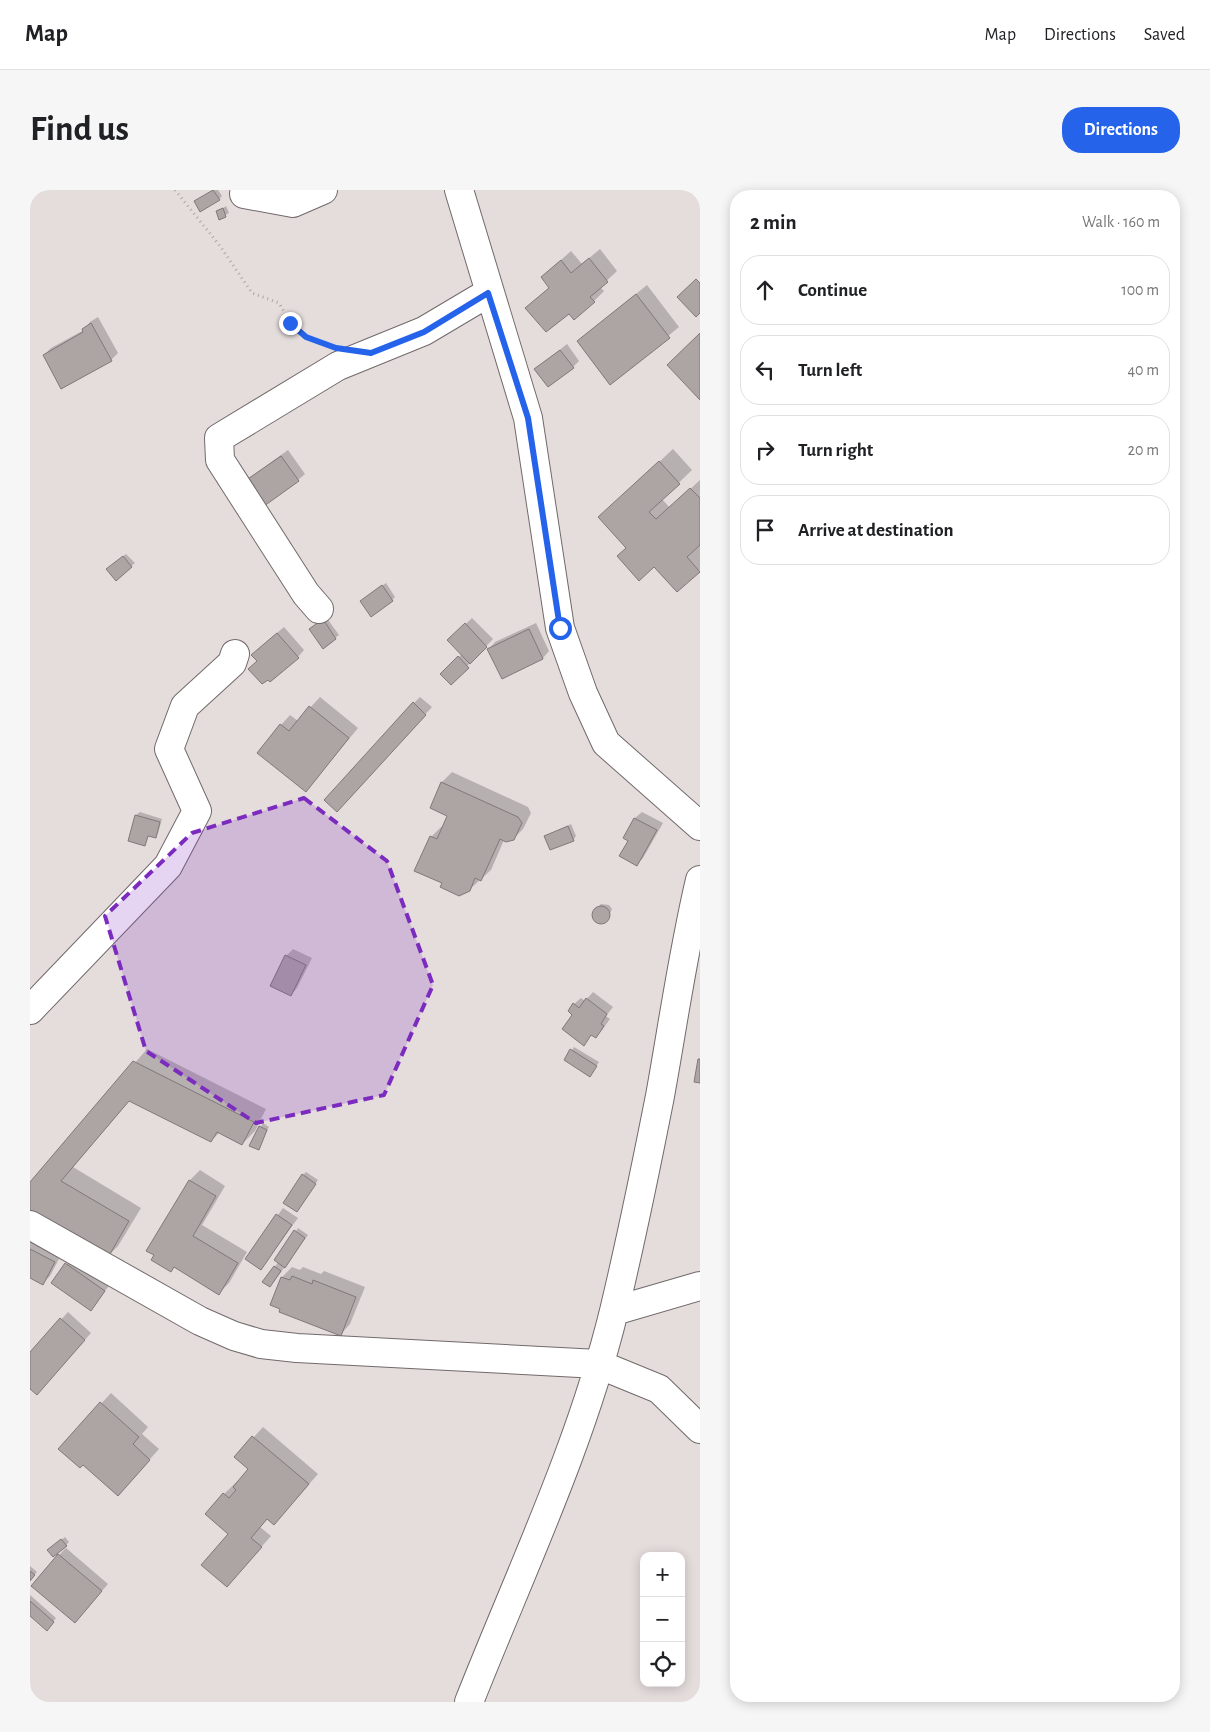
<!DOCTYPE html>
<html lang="en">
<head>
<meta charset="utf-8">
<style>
  body { margin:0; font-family:"Alegreya Sans",sans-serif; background:#f6f6f6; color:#202124 }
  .controls { position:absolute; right:15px; bottom:15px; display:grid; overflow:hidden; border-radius:10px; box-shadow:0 2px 12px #0003 }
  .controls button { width:45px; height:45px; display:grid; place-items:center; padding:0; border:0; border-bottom:1px solid #e0e0e0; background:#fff; color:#202124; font:25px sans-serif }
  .stop { position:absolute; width:15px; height:15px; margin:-11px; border:4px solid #2563eb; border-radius:50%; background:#fff }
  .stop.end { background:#2563eb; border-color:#fff; box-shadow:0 1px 5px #0008 }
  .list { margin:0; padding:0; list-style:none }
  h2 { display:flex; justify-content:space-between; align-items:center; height:65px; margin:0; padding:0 20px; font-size:21px }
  h2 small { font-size:16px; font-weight:400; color:#757577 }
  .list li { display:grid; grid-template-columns:32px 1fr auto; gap:15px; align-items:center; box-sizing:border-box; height:70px; margin:0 10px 10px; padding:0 10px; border:1px solid #e0e0e0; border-radius:20px }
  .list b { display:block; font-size:19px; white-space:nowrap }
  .list em { font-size:16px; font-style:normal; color:#757577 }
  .icon { flex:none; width:28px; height:28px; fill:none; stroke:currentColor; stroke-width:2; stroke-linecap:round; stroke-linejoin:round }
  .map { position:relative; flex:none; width:670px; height:1512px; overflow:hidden; border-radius:20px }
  header { display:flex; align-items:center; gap:30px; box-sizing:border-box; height:70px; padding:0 25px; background:#fff; border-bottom:1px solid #e0e0e0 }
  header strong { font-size:24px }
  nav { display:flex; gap:28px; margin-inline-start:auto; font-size:18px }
  .intro { display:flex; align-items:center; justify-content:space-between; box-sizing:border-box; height:120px; padding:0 30px }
  h1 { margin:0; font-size:35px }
  .button { padding:12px 22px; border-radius:20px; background:#2563eb; color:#fff; font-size:18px; font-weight:700 }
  main { display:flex; gap:30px; padding:0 30px }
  aside { flex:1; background:#fff; border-radius:20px; box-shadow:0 2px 12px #0003 }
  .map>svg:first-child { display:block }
  .shadow { fill:#0003 }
  .building { fill:#ada4a4; stroke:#817879 }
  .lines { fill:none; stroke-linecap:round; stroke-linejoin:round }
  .minor-casing { stroke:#726a6a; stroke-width:30 }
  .path { stroke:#aea7a7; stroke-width:3; stroke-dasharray:1 4; stroke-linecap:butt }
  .minor { stroke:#fff; stroke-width:28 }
  .route { stroke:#2563eb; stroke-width:6 }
  .marked { fill:#7b2cbf; fill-opacity:0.2; stroke:#7b2cbf; stroke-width:4; stroke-dasharray:10 6; stroke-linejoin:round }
</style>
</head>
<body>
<header>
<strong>Map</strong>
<nav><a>Map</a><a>Directions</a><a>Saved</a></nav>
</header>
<div class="intro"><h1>Find us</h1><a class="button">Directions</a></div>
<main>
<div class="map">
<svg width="670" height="1512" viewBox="0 0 670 1512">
  <rect width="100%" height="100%" fill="#e5dcdc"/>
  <!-- shadow -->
  <path class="shadow" d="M183,0H188L192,6L189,9L165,12Z
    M196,16L199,23L190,28L187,22Z
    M570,59L587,81L570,97L574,101L564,111L539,122L497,118L520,97L512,87L541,61L552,74Z
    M617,95L649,137L581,193L548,151Z
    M68,127L88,163L81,170L14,165L21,158L54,140L60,132Z
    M537,154L549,171L543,177L506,179Z
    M643,259L662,280L632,309L640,318L670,290V380L647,400L624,375L597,357L583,315Z
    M258,260L275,284L268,290L213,292Z
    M96,364L105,373L86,389L81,376Z
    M356,393L365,407L362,410L335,408Z
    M296,427L309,445L293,457L281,439Z
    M442,428L463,449L421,493L412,484L432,464L419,450Z
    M506,433L519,461L513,468L473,487L459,459L465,452Z
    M254,437L274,460L268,467L228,471L229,458Z
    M290,507L328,538L276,601L251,535L260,525L268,531Z
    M390,507L402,517L313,614L384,513Z
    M422,582L498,617L501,623L493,639L483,649L474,650L461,680L439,700L414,693L401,647L411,637L413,638L419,625L401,617L412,592Z
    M110,622L132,629L128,643L125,647L119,645L115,654L100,650L106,625Z
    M612,622L633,633L613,668L607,674L599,650L595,648L605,628Z
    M541,634L546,646L543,650L515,647Z
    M571,714L579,715L582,719L578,728L570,733L564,729V721Z
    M263,759L282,768L267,798L261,805L242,795L257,765Z
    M563,802L583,817L576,826L580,829L572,840L565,847L562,844L554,854L544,824V814L551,808L555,811Z
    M544,857L569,872L560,885L536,869Z
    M117,859L236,919L225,941L212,954L190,942L181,951L100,910L43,977L111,1018L88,1056L75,1069L0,994Z
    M233,933L239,937L228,958L221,955Z
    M170,980L195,996L172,1035L217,1062L199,1093L189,1103L145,1076L141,1080L126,1065L118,1061L160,990Z
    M276,982L288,990L270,1017L273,985Z
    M253,1018L268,1028L231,1078L217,1068Z
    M268,1038L278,1045L243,1093L245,1077Z
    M0,1049L31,1065L20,1086L13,1093L0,1086Z
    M43,1067L81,1093L61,1120L22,1093Z
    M262,1077L270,1080L273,1077L291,1084L294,1081L335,1097L320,1134L311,1144L252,1087Z
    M38,1122L61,1143L13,1197H0V1164Z
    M81,1203L118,1237L112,1244L129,1259L98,1294L53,1273L30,1258Z
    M233,1237L288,1284L244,1334L238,1328L230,1337L241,1346L197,1396L199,1343L194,1304L220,1279L206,1267Z
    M35,1347L39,1352L36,1355L22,1357Z
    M36,1358L78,1394L51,1425L29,1365Z
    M0,1376L7,1382L0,1390Z
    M0,1405L26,1428L20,1436L0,1424Z"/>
  <!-- building -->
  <path class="building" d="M183,0L190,10L170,22L164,11Z
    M193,18L196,27L189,30L186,21Z
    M559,68L578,92L560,107L565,112L544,130L539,124L516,142L495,118L519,98L511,87L531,70L541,83Z
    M666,89L670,93V123L666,127L647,107Z
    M606,104L640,148L580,195L547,151Z
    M61,133L82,171L31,199L13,165L53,142L52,139Z
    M670,143V210L637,175Z
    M530,160L544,178L518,197L504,179Z
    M251,266L269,291L223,324L205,298Z
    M629,271L650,294L619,322L626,329L660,298L670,308V355L657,367L670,382L647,402L624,377L609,391L587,366L596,358L568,327Z
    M93,366L102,377L86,391L76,379Z
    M352,395L363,411L341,427L330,411Z
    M293,429L306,449L293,459L279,439Z
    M435,433L457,457L440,474L417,450Z
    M499,439L513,469L472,489L457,459Z
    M247,443L269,468L240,492L238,490L232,494L218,479L227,471L221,465Z
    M428,466L439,478L421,495L410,484Z
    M383,512L396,525L307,622L294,610Z
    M279,516L319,548L276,602L227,563L250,534L259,541Z
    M411,592L488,627L492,633L484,650L476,652L470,649L451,691L445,688L440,701L429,706L410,697L412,693L384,681L400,646L407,649L417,626L400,618Z
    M105,625L130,632L126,648L118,646L115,656L98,651Z
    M604,628L627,640L607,676L589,666L598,651L593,648Z
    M538,636L544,651L520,660L514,646Z
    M562 725a9 9 0 1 1 18 0a9 9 0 1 1-18 0Z
    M255,765L276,775L261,806L240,796Z
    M556,808L577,824L571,834L574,836L566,848L561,845L554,856L532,839L542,825L538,821L543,813L549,818Z
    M540,859L567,876L560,887L534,870Z
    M668,869H670V893L664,892Z
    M103,871L224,932L212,955L187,942L181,952L99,911L31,991L99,1031L76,1071L0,1026V992Z
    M229,936L237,940L229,960L219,956Z
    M272,984L286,994L267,1022L253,1013Z
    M159,990L186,1006L163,1046L208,1073L189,1105L144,1077L141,1082L121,1070L124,1065L116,1061Z
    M246,1024L262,1035L231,1080L215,1069Z
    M264,1040L275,1048L255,1078L244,1070Z
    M0,1059L25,1072L13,1095L0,1088Z
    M35,1073L75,1101L61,1121L21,1093Z
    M244,1076L251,1081L240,1097L232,1092Z
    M262,1086L282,1094L283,1090L326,1107L311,1146L249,1122L250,1119L240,1115L251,1087L260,1090Z
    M30,1128L55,1150L7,1205L0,1199V1162Z
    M70,1212L109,1247L103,1254L120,1270L88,1306L53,1275L50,1278L28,1259Z
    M222,1246L279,1294L244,1335L237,1329L221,1348L232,1357L197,1397L171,1375L198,1344L175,1324L193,1303L199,1308L206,1300L203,1297L218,1279L204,1267Z
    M31,1349L37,1356L23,1367L17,1360Z
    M28,1364L72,1401L45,1433L1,1396Z
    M0,1381L5,1385L0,1391Z
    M0,1411L24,1432L17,1441L0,1426Z"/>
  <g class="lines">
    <!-- minor casing -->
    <g class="minor-casing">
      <path id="minor" d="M429,0L498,228L530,438L553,503L576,553L670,636
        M214,4L263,13L293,0
        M289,419L276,404L190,270L189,248L308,176L394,141L458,103
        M0,820L138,676L167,621L139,559L155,516L202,473L205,464
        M0,1035L170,1131L204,1146L231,1154L267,1158L568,1174L629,1199L670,1239
        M584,1121L670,1096
        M439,1512C490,1383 551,1256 584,1121C601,1050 616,977 630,906C643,834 653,762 670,690"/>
    </g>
    <!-- path -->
    <path class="path" d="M145,0L190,56L222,103L249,113C262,136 270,144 295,154"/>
    <!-- minor -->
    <use href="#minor" class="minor"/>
  </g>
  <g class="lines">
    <!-- route -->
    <path class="route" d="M260,133L276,147L306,158L341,163L394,142L458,103L498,228L530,438"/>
  </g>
  <!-- marked area -->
  <path class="marked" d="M274,608L357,671L403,795L354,905L226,933L116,861L75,726L162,643Z"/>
</svg>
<div class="controls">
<button>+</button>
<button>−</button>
<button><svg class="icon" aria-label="locate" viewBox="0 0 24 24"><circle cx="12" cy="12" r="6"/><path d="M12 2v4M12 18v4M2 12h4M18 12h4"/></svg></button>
</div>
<div class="stop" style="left:530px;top:438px"></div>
<div class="stop end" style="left:260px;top:133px"></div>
</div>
<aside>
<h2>2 min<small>Walk · 160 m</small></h2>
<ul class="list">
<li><svg class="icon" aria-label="ahead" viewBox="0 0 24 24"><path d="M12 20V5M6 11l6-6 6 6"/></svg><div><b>Continue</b></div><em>100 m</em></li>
<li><svg class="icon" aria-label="left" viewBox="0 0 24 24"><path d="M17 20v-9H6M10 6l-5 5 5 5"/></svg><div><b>Turn left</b></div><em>40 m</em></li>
<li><svg class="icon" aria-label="right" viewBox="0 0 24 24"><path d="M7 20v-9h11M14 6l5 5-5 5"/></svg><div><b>Turn right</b></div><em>20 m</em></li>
<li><svg class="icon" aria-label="arrive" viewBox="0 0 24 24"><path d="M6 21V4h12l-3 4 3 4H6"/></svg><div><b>Arrive at destination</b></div></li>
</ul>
</aside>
</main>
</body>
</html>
